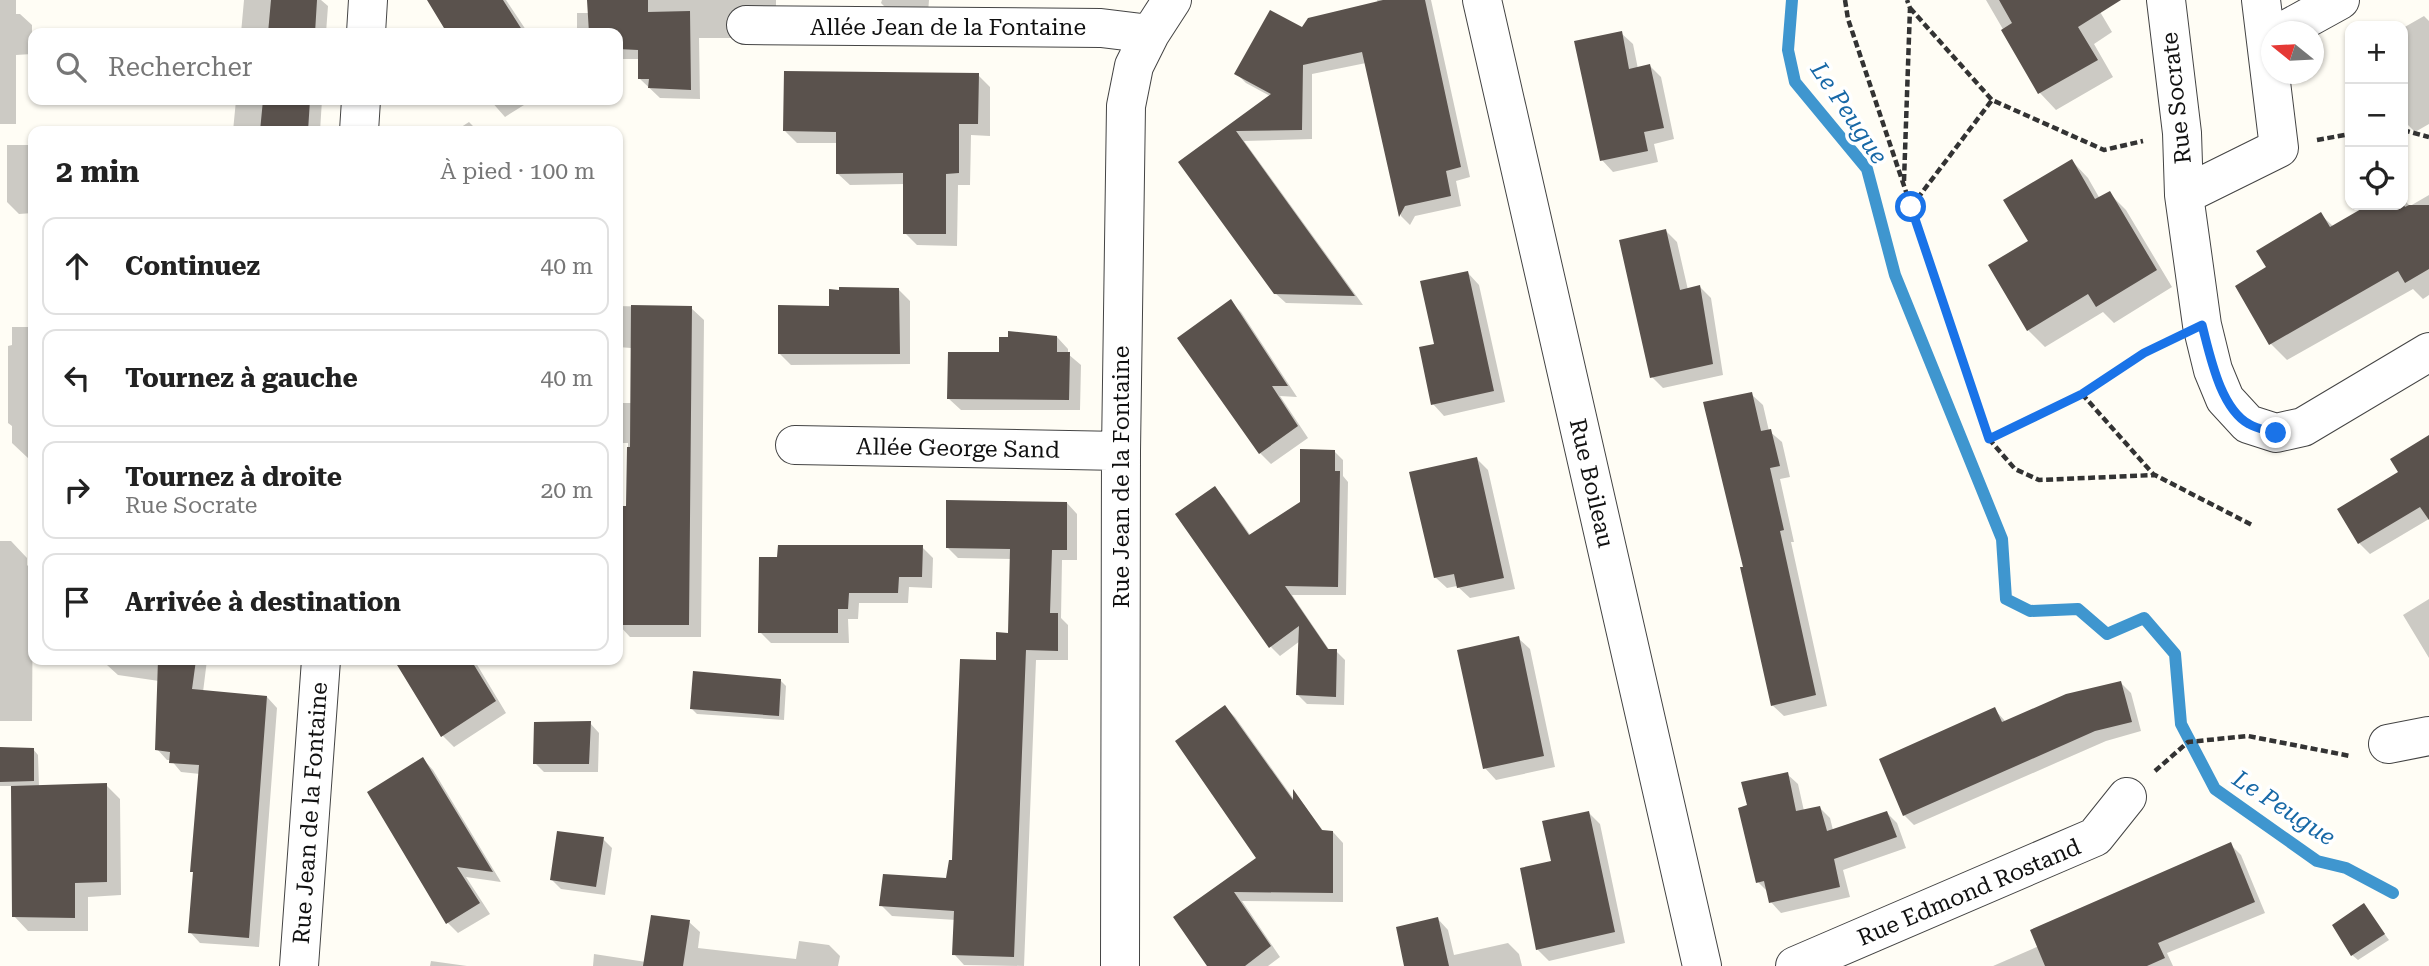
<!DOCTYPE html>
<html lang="fr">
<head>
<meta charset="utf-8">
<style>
  body { margin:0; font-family:"Roboto Serif",serif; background:#f6f6f6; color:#222 }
  .controls { position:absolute; right:21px; top:21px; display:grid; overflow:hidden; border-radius:14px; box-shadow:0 2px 5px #0004 }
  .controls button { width:63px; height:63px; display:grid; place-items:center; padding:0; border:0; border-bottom:2px solid #e0e0e0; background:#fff; color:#222; font:35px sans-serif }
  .compass { position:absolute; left:2261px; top:21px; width:63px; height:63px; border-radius:50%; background:#fff; box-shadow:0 2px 5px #0004; rotate:288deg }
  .stop { position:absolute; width:21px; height:21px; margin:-16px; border:5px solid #1a73e8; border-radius:50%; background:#fff }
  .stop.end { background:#1a73e8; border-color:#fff; box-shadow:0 2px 7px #0008 }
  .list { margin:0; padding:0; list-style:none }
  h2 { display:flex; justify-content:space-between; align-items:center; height:91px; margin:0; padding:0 28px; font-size:30px }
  h2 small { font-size:23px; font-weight:400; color:#767676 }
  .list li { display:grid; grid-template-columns:46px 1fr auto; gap:21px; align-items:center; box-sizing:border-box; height:98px; margin:0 14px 14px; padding:0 14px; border:2px solid #e0e0e0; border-radius:14px }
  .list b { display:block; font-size:26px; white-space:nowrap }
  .list p { margin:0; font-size:23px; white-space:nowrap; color:#767676 }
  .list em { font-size:23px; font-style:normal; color:#767676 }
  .icon { flex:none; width:38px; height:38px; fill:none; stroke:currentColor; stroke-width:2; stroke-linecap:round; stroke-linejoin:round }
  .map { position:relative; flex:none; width:2429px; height:966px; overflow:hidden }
  .search { position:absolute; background:#fff; box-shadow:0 2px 5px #0004; left:28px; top:28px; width:595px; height:77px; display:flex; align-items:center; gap:18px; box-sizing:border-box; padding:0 24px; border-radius:14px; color:#767676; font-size:26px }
  .panel { position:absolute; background:#fff; box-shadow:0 2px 5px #0004; left:28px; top:126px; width:595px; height:539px; border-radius:14px }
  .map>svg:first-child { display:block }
  .shadow { fill:#0003 }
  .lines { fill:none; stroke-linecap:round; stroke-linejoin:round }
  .stream { stroke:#3f96cf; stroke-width:12 }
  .building { fill:#5a524d }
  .minor-casing { stroke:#444; stroke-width:40 }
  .path { stroke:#333; stroke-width:4.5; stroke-dasharray:7 3.5; stroke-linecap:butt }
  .minor { stroke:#fff; stroke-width:38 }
  .route { stroke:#1a73e8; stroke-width:9 }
  .labels { text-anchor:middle; stroke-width:7; stroke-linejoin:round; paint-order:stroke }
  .street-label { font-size:23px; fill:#111; stroke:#fff }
  .water-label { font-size:24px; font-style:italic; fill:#1768a6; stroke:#fff }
</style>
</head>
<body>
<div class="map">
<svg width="2429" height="966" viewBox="0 0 2429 966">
  <rect width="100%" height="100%" fill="#fffdf5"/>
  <!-- shadow -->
  <path class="shadow" d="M0,0H16V14H20L32,25V54L16,55V124H0Z
    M244,0H321L328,6L326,33H241Z
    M429,0H506L528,33H449Z
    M626,0H776V13L732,20L731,38H699L700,99L660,98L640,79V59H618V33H577V13H590Z
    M882,0H929L928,13H891L881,3Z
    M1377,0H1431L1470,177L1456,181L1461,206L1415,216L1410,225L1401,216L1366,63L1312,74V139L1244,141L1363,305L1286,303L1275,293L1181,162L1270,96L1246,83L1236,73L1333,45L1378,3Z
    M1986,0H2093L2112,32L2094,44L2113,77L2056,110L2040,93Z
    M2424,16L2429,21V124L2415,132L2403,120V28Z
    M1621,33L1633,44L1638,69L1650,66L1661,77L1674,139L1654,144L1658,162L1613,172L1602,160Z
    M978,75L990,87V136L971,135L970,185H958L957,246L917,245L905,233V184L850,185L837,173L838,143H797L785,131Z
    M236,100H322L320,131H233Z
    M490,100H532L505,117Z
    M469,122L478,131H455Z
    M7,145H33V213L19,214L7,202Z
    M2072,161L2088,178L2100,199L2109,193L2126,210L2172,287L2114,323L2103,312L2045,347L2028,330L2030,242Z
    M2429,195V295L2423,299L2413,289L2287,360L2271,344L2269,268L2321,215L2334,227L2371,205H2403V199L2410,206Z
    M1665,230L1677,242L1688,290L1700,287L1711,298L1723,375L1663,388L1652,377Z
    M1468,273L1479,285L1505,402L1444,416L1433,404L1436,345Z
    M899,290L910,301V364L791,365L779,353L830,307Z
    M1230,302L1241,312L1297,397L1280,396L1308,438L1271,464L1260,453Z
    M618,306L691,308L704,320L701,637H630L618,624L619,508H628V443H618V403H631V348L618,347Z
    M12,327H33V459H29L12,443V426L8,423V346L12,345Z
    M1057,337L1068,349V354L1081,365L1080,410H961L949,399L1001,353Z
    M1751,394L1763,405L1769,431L1782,442L1790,477L1780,479L1794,542H1791L1827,706L1784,716L1772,705L1745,568Z
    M2429,437V519L2370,554L2359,543L2401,473Z
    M1334,451L1343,460V476L1348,482L1346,595H1292L1330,651H1336L1345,660L1344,705L1307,704L1298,695L1300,641L1280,656L1271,647L1215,489L1224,498L1251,536L1302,503Z
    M1477,459L1488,470L1515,589L1470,598L1457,586L1447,588L1435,577Z
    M1067,503L1077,514V560H1062L1061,618L1068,625V660H1036L1024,966L964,965L954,954L956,920L892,916L881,905L948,880L998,662L1009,635L1012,559L958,558L948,548Z
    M0,541H11L27,558V565L33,571L32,721H0Z
    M922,547L933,558L932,588L909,587L908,603H859L858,619H848L849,643H771L760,632Z
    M2429,599V658L2403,615Z
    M1518,638L1530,649L1555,767L1496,780L1485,768Z
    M107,660H207L203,692L267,697L277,708L259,947L200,943L190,932L200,774L181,772L171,760H167L157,749L159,681L118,675L107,665Z
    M396,660H480L476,663L506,713L454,747L443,736Z
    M780,680L786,686L784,720L697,714L692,709Z
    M2121,683L2131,693L2141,731L2106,741L1914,825L1904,815L1994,709L2006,722Z
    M1225,707L1235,717L1295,801V793L1324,832H1333L1343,843V902L1242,901L1280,957L1268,966H1209L1175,918L1259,859Z
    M590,723L599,733L598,772H544L535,763Z
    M0,749H33L38,755L39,787L106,785L120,799L121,895L88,897V931H28L14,916L13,786H0Z
    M423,759L433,770L501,882L466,877L490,914L458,933L447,922Z
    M1787,774L1798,784L1804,811L1820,808L1830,818L1833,830L1887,813L1897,823L1906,848L1843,870L1850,897L1781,913L1771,902L1769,893L1758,882L1749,807Z
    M1589,813L1600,824L1625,943L1549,961L1537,949Z
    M603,839L612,848L605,895L561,889L552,880Z
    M2231,845L2241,855L2265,913L2167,953L2173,966H1993L2039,946Z
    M2364,906L2389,940L2358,960L2352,955Z
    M1437,918L1448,930L1454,955L1508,943L1519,954L1522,966H1406Z
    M689,922L700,932L698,948L796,959L799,941L829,945L840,956L838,966H593L594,954L646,962Z
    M431,961L467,966H430Z"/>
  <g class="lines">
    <!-- stream -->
    <path class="stream" d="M1792,0L1788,50L1795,82L1867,169L1895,275L2002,539L2006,599L2030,611L2078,609L2107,634L2144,618L2175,654L2181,724L2215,789L2317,861L2346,868L2393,893"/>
  </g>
  <!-- building -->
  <path class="building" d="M271,0H317L315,33H268Z
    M427,0H503L524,33H447Z
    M587,0H648V12L690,11L691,90L648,88L649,79H638V50L618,49V33H589Z
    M1383,0H1425L1461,167L1446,171L1451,196L1405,206L1399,217L1362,52L1303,65L1302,130L1236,131L1355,296L1274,294L1178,162L1271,94L1234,74L1270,10L1302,27L1308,18Z
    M1999,0H2121L2078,27L2098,60L2038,94L2001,30L2012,23Z
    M1622,31L1629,69L1650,64L1664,128L1644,132L1648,151L1600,161L1574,41Z
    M784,71L979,73L978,124H959V173L946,174V234H903V173L836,174V132L783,131Z
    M263,100H310L308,131H260Z
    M2072,159L2095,199L2110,191L2157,270L2096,307L2088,294L2027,331L1988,265L2028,241L2003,200Z
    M2368,205H2404L2405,207L2409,205H2429V269L2405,283L2398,271L2269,345L2235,286L2266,267L2256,251L2321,212L2330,227Z
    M1666,229L1680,290L1700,285L1713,364L1650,378L1619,240Z
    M1468,271L1494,391L1431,405L1419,347L1434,344L1420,281Z
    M839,287L899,288L900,354H778V305L829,306V289L839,290Z
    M1231,299L1288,386H1272L1298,426L1259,454L1177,338Z
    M631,305L692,306L689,625H618V506H626L627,447H630Z
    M1008,331L1057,336V352H1070L1069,400L947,399L948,352H999V337H1008Z
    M1752,392L1761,431L1771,429L1780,466L1770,468L1784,530L1780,531L1816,695L1771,706L1740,567H1743L1703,402Z
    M2429,435V520L2420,507L2358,544L2337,509L2398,472L2390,459Z
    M1300,449L1335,450V471H1340L1338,587L1285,586L1328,649H1337L1336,697L1296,695L1299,626L1269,648L1175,514L1215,486L1249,535L1300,502Z
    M1477,457L1504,578L1457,588L1454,574L1434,578L1409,472Z
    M946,500L1067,502V550H1052L1050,613H1058V651L1026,650L1014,957L952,955L954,911L879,906L883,874L946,878L949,860H952L960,659L996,660V632L1008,633L1010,549L946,548Z
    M778,545H923L922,577H899L898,593H849L848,609H838V633H758L759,557H777Z
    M1519,636L1544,756L1483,769L1457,650Z
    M158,660H196L192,689L267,696L249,938L188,933L193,872H190L199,765L169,763L170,752L155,750Z
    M394,660H471L496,701L441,737Z
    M693,671L781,679L779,716L690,709Z
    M2121,681L2132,722L2095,731L1903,816L1879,759L1995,707L2002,722L2066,694Z
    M1225,705L1293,800V789L1322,830L1333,831V893L1234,892L1271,946L1245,966H1207L1173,917L1256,858L1175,741Z
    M591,721L589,764H533L534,722Z
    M0,747L34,748V781L0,782Z
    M423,757L493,872L457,867L480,903L446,924L367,792Z
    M1788,772L1796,811L1820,806L1827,831L1887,811L1897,837L1834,859L1840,887L1769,903L1764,881L1756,883L1738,808L1747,805L1741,782Z
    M107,783V882L75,883V918L12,917L11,786Z
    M1589,811L1615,932L1536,950L1520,868L1551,861L1542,821Z
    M557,831L604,837L596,887L550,880Z
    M2231,842L2255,902L2158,943L2165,958L2147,966H2045L2030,930Z
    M2364,903L2385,934L2351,956L2332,925Z
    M651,915L690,920L683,966H643Z
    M1438,917L1449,966H1404L1396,927Z"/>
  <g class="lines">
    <!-- minor casing -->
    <g class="minor-casing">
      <path id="minor" d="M1482,0L1702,966
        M2166,0L2182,133L2184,195L2202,325L2213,370L2225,399L2248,424L2276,433L2303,427L2429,352
        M746,25L1101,28L1150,34
        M2282,32L2340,0
        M366,33L368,0
        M359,131L361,100
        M2184,195L2279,148L2261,0
        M795,445L1121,451
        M2388,744L2429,736
        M299,966L321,660
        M1120,966L1121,451L1126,106L1134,66L1150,34L1172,0
        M1795,966L2095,837L2127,797"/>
    </g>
    <!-- path -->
    <path class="path" d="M1845,0L1848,19L1989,439L2015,469L2039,480L2155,475L2252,525
      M1910,8L1992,100L2104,150L2143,141
      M2403,130L2429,137
      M2317,140L2350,134
      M1904,181L1910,8L1907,0
      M1911,207L1992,100
      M2082,394L2154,475
      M1989,439L2082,394L2144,353L2166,342
      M2155,771L2188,742L2248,736L2350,756"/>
    <!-- minor -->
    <use href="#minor" class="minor"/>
  </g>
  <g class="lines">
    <!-- route -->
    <path class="route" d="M1911,207L1989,439L2082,394L2144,353L2202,325C2210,355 2220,408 2249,424C2257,429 2267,430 2276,433"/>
  </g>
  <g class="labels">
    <!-- street labels -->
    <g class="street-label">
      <text x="948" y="35">Allée Jean de la Fontaine</text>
      <text transform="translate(2176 98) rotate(-96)" y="8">Rue Socrate</text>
      <text transform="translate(958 448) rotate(1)" y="8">Allée George Sand</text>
      <text transform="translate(1121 477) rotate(-90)" y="8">Rue Jean de la Fontaine</text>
      <text transform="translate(1592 483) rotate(77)" y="8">Rue Boileau</text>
      <text transform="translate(310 813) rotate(-86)" y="8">Rue Jean de la Fontaine</text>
      <text transform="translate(1969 892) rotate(-23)" y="8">Rue Edmond Rostand</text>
    </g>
    <!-- water labels -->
    <g class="water-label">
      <text transform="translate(1849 113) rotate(56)" y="8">Le Peugue</text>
      <text transform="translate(2284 808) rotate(33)" y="8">Le Peugue</text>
    </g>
  </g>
</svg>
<div class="controls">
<button>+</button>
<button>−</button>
<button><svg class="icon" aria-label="locate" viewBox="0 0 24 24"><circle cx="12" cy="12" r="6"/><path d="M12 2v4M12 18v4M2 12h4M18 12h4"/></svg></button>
</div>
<svg class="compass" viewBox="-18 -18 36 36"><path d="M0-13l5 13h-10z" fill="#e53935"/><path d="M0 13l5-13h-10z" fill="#767676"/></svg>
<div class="stop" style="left:1911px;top:207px"></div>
<div class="stop end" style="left:2276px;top:433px"></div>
<div class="search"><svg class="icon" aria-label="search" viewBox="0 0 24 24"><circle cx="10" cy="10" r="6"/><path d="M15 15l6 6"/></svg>Rechercher</div>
<section class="panel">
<h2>2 min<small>À pied · 100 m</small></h2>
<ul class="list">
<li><svg class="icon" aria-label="ahead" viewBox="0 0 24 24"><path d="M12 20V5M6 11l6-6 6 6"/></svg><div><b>Continuez</b></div><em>40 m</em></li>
<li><svg class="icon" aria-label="left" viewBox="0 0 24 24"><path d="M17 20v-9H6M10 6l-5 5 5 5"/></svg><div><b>Tournez à gauche</b></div><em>40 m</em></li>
<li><svg class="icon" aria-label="right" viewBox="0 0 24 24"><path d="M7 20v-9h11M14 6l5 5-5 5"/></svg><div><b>Tournez à droite</b><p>Rue Socrate</p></div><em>20 m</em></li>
<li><svg class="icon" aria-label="arrive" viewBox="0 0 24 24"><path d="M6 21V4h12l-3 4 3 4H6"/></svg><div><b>Arrivée à destination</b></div></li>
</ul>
</section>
</div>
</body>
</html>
